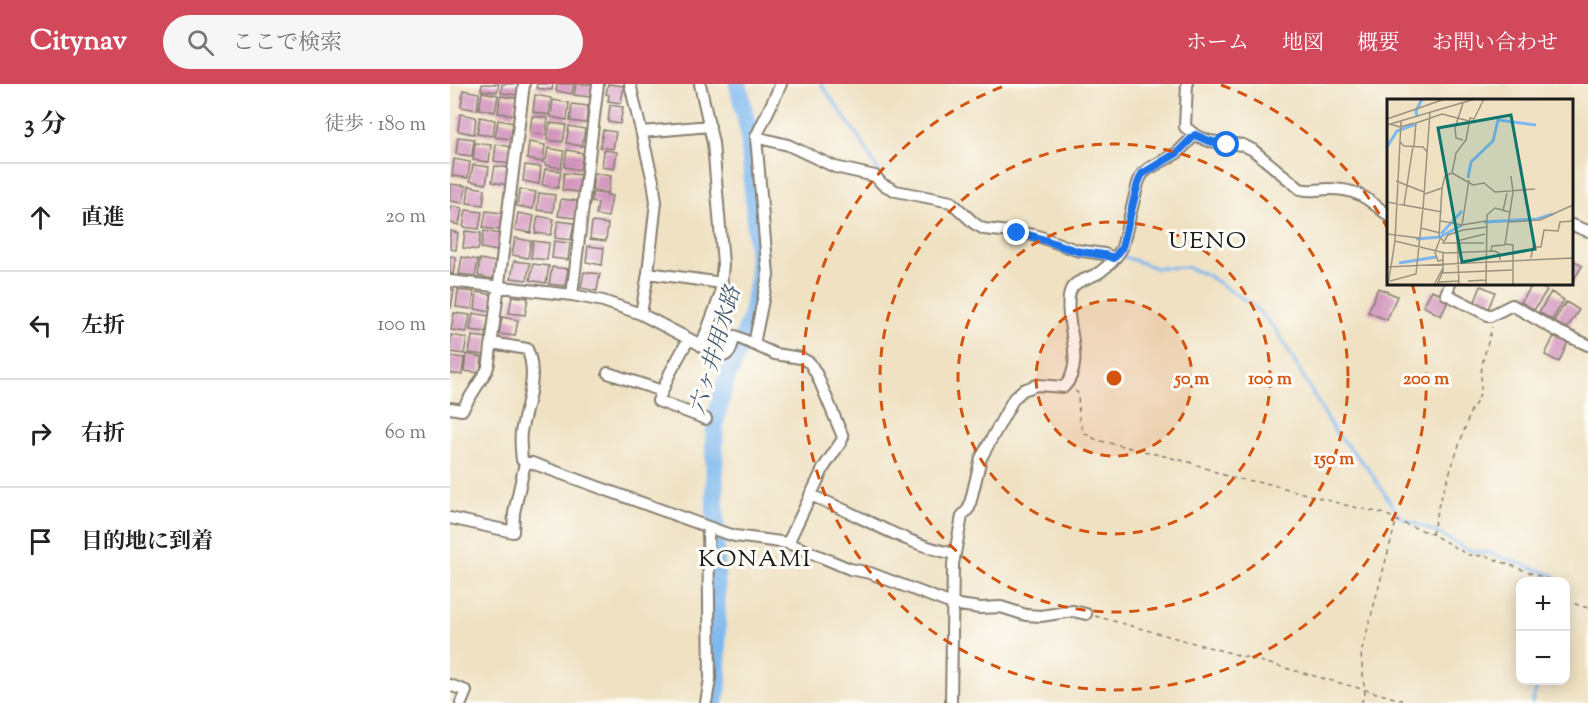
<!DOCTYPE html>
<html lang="ja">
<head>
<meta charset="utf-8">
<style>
  body { margin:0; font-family:"Sorts Mill Goudy","Noto Serif JP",serif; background:#f6f6f6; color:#222 }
  .controls { position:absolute; right:18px; bottom:18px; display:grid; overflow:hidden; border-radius:12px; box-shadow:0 3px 15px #0003 }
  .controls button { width:54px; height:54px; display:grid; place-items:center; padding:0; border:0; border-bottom:2px solid #e0e0e0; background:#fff; color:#222; font:30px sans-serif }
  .stop { position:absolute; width:18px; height:18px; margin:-14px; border:4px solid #1a73e8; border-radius:50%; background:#fff }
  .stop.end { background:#1a73e8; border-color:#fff; box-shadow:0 2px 6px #0008 }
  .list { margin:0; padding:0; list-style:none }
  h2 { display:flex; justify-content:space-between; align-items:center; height:78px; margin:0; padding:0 24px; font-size:26px }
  h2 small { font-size:20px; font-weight:400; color:#767676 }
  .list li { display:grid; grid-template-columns:39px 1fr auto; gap:18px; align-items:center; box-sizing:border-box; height:108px; padding:0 24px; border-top:2px solid #e0e0e0 }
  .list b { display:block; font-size:22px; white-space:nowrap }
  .list em { font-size:20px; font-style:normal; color:#767676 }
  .icon { flex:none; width:33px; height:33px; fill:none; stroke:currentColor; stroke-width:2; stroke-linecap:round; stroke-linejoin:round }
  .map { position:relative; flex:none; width:1138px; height:619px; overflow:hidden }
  header { display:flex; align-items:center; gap:36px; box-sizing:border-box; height:84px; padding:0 30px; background:#d1495b; color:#fff }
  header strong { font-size:28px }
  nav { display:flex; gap:33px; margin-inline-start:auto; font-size:21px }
  .search { width:420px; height:54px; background:#f6f6f6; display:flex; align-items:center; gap:15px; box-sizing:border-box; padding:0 21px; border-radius:33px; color:#767676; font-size:22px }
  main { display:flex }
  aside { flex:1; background:#fff }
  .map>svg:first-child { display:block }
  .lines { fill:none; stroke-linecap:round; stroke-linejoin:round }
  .stream { stroke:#7cb7ee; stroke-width:3 }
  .river { stroke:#7cb7ee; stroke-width:18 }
  .building { fill:#d192bb }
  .minor-casing { stroke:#867e6f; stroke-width:14 }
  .path { stroke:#867e6f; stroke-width:1.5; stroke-dasharray:4.5 4.5; stroke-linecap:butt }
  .minor { stroke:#fff; stroke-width:10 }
  .route { stroke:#1a73e8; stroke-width:8 }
  .ring { fill:none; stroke:#d4530e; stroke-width:3; stroke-dasharray:10 8 }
  .labels { text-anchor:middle; stroke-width:6; stroke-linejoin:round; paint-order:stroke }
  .water-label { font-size:22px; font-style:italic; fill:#425a70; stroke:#fdfcf7 }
  .quarter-label { font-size:24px; letter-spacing:1.5px; fill:#1c1c1c; stroke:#fdfcf7 }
  .inset-river { fill:none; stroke:#7cb7ee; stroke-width:3 }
  .inset-road { fill:none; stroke:#9b9280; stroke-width:1.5 }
  .view { fill:#0f766e; fill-opacity:0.15; stroke:#0f766e; stroke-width:3 }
  .inset-edge { fill:none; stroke:#1c1c1c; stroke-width:3 }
  .centre { fill:#d4530e; stroke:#fdfcf7; stroke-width:3 }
  .ring-label { font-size:18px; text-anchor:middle; font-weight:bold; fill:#d4530e; stroke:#fdfcf7; stroke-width:6; stroke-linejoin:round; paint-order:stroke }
</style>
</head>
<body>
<header>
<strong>Citynav</strong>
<div class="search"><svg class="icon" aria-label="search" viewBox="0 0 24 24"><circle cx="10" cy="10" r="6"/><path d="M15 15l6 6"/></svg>ここで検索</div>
<nav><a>ホーム</a><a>地図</a><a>概要</a><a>お問い合わせ</a></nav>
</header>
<main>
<aside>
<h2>3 分<small>徒歩 · 180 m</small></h2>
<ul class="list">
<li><svg class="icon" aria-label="ahead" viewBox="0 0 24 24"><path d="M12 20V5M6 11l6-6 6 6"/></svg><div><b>直進</b></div><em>20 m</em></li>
<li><svg class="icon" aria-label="left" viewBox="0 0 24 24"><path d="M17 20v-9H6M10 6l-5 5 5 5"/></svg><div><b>左折</b></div><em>100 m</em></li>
<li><svg class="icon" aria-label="right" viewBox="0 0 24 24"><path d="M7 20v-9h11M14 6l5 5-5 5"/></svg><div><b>右折</b></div><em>60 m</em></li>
<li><svg class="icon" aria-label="arrive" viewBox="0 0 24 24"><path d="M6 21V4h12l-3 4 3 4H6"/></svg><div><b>目的地に到着</b></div></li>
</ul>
</aside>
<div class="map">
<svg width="1138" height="619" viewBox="0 0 1138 619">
  <rect width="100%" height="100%" fill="#fdfcf7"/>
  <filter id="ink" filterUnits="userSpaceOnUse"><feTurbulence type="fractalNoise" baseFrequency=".0167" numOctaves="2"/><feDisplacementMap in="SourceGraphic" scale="12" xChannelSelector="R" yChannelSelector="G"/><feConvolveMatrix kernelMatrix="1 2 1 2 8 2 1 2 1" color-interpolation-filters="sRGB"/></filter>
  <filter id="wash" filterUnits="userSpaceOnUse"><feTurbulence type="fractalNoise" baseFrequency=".008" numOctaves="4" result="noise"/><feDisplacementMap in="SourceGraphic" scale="24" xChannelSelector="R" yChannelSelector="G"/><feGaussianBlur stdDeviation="1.35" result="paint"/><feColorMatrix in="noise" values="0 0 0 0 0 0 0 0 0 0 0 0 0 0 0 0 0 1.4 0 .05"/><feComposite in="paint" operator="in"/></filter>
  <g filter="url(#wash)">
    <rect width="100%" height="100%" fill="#efe1c2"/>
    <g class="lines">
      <!-- stream -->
      <path class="stream" d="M371,0L410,55L430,90
        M669,171L706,184L736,183L757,191L805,223L827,247L885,348L917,383L950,433L988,449L1018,466L1042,470L1103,491L1110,498
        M1082,619L1089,596"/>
      <!-- river -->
      <path class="river" d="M264,619L268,603L264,362L265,339L274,302L301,234L309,191L299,49L288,0"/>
    </g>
    <g id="blocks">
      <!-- building -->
      <path class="building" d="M32,0H49L47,8L31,6Z
        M52,0H68L67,11L51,9Z
        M87,0H103L102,6L86,4Z
        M107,0H124L122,10L106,7Z
        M126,0H142L140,13L124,11Z
        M158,0L174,2L171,19L158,17L159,11L156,10Z
        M13,6L29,9L27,26L11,23Z
        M32,8L48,11L45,28L29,25Z
        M85,11L101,14L99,31L83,28Z
        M50,12L66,14L64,31L48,29Z
        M103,16L119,19L117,36L101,33Z
        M122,20L138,22L136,39L120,37Z
        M160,21L173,23L170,40L158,38Z
        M10,30L26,33L24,50L8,47Z
        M82,32L98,34L96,51L80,49Z
        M30,33L45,36L43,52L27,50Z
        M48,36L64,39L61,55L45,53Z
        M100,39L116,41L113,58L97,56Z
        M119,42L135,45L132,62L116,59Z
        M153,46L166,48L163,65L150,63Z
        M8,53L24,55L22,72L6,70Z
        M79,58L95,61L93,78L77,75Z
        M25,59L41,61L39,78L23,76Z
        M46,60L62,63L59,80L44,77Z
        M98,64L114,67L111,84L95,81Z
        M117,66L133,69L130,86L114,83Z
        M154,66L167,68L164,85L152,83Z
        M4,75L20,78L18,94L2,92Z
        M23,81L39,83L36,100L20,97Z
        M75,81L91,83L89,100L73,97Z
        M45,82L61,84L58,101L42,98Z
        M95,85L111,87L108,104L92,101Z
        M114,89L131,91L128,108L112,106Z
        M145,89L161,92L158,109L142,106Z
        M0,100L16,102L13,119L0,117Z
        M19,102L35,105L33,121L17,119Z
        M70,105L86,108L83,125L67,122Z
        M143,108L162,112L158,133L146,131L148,119L141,118Z
        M89,109L105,111L103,128L87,126Z
        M111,115L127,117L125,134L108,132Z
        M0,122L12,124L9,141L0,139Z
        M16,126L32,128L29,145L13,143Z
        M36,127L52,129L49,146L33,144Z
        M68,129L84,132L81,149L65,146Z
        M88,132L104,135L101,151L85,149Z
        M108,137L124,139L121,156L105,154Z
        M142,138L158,140L156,157L140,155Z
        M0,147L8,149L6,166L0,165Z
        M15,147L31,149L28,166L13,164Z
        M34,147L50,150L47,167L31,164Z
        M65,154L81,157L78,174L62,171Z
        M83,157L99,159L97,176L81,174Z
        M104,157L120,159L118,176L102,174Z
        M138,162L154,164L152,181L136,178Z
        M0,172L6,173L3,190L0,189Z
        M12,173L28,176L25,192L9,190Z
        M30,175L46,178L43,195L28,192Z
        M1122,175L1132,182L1122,199Z
        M64,177L80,179L77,196L61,194Z
        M83,180L99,182L96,199L80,196Z
        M102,183L118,185L115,202L99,200Z
        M134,188L150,190L147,207L131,204Z
        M1083,200L1097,206L1084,226L1071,218Z
        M1031,202L1045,208L1038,225L1024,220Z
        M928,204L947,212L937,236L918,228Z
        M0,205L4,206L1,224H0Z
        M8,206L24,208L22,225L6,223Z
        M982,206L999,215L991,232L973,222Z
        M27,208L43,211L41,228L25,225Z
        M1101,208L1114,216L1102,236L1089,228Z
        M62,212L78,214L75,231L59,229Z
        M1116,218L1129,226L1116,246L1104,237Z
        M4,229L20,231L17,248L1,246Z
        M23,229L39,232L36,248L20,246Z
        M52,233L68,236L65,252L49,250Z
        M1105,250L1119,256L1109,278L1095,271Z
        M1,251L17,254L14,270L0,268Z
        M22,252L38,254L35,271L19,269Z
        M16,270L32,273L30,289L14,287Z
        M0,272L14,274L12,291L0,289Z"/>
    </g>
  </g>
  <g filter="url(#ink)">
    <use href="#blocks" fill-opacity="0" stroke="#867e6f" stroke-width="1.5"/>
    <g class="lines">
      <!-- minor casing -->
      <g class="minor-casing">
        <path id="minor" d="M180,0L203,97L206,118L198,189L191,230
          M250,0L263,59L273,180L270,212L251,262
          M737,0L735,43L745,51L759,57L793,61L803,66L850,105C860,108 868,105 879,105C908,105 917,114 939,132
          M192,48L260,42
          M306,53L338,61L385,83L425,92L432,100L446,107L501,118L525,140L534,145L585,151L626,166L654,170L664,174
          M1122,141L1138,147
          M198,189L272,199
          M0,197L122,211L153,217L191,230L270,271H276L280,267L285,252L325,270L351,274L360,279L367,291L393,353L391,358L374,383L338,459
          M1000,200L996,210L1040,232L1062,221L1107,247L1138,261
          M122,211L148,0
          M238,256L220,289L208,317L256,335
          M42,259L77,265C89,291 76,322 71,348C70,357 71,367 72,376L75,379
          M304,260L318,191L306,53L331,0
          M158,289L212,307
          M0,324L12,326L37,286L39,279L74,0
          M360,411C409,430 453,460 505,470
          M0,434L63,448L64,429L75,379H82L272,448L285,452L338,459L400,485L420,489L502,520L530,524L551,523L576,531L591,532L623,527L636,530
          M0,601L16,607L11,619
          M256,619L260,595L258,443
          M501,619L503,480L512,432L519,424L531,374L564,314L573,306L587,301L614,303C638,278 612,237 620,208C623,196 640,195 650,188C658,182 667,173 672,164L688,99L692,90L698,85L727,69L745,51"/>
      </g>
      <!-- path -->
      <path class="path" d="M625,307L628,309L629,335L634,349L647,356L739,378L782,394L820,400L895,421L936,430L947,437L982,450L1018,471L1036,472L1105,498
        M982,450L988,423L1021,326C1036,306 1029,303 1032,281C1035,268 1039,255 1042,243
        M1116,517L1138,524
        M645,532L952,616
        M911,619L915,611L911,570L946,438"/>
      <!-- minor -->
      <use href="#minor" class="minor"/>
    </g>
  </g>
  <g class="lines" filter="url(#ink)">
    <!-- route -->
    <path class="route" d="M567,149C590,152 605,161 627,167C639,170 652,169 664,174L672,164L688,99L692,90L727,69L745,51L759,57L777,61"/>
  </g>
  <!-- distance rings -->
  <circle cx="664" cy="294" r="78" fill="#d4530e" fill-opacity=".12"/>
  <g class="ring">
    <circle cx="664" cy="294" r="78"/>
    <circle cx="664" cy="294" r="156"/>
    <circle cx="664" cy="294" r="234"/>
    <path d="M771 1A312 312 0 0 1 938 145M962 200A312 312 0 1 1 557 1"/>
  </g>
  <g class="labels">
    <!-- water labels -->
    <g class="water-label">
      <text transform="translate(264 266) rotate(-74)" y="8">六ヶ井用水路</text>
    </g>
    <!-- quarter labels -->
    <g class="quarter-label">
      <text x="758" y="164">UENO</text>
      <text x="305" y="482">KONAMI</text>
    </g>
  </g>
  <!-- overview -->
  <g transform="translate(937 15)">
    <rect width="186" height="186" fill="#efe1c2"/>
    <path class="inset-river" d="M30,18L29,12L35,0M0,48L10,32L29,25M81,79L84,63L106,42L111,21L149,26M97,123L150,120L166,115M54,135L75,112M29,140L53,138L75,126M12,164L49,158"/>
    <path class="inset-road" d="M76,4L68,29L69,39L76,41M0,20L58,0M29,24L55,15L82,22M3,25L13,28L27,24M0,26L88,0M13,43L17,47L36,48L40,53M27,47L29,23M65,74L86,86L97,84L108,93L148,90M65,74L69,54L79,41L83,19L87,20L97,0M124,77L126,93L118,145L126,146V186M9,82L37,93M38,95L55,89M0,103L55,113M17,106L26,47M36,110L43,13M116,112L120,94M54,122L75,126L99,122M122,123L153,121L186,106M75,126L82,81M34,129L53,134M70,133L72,186M0,135L32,139M53,140L48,153L51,162L56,161M8,142L58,154L108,152L113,155V161M57,142L52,138L55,89L58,77L65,74M70,142L98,135M97,144H56L61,136L76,131L100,128M104,152L105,147L118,146M144,159L146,148H154L157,131L171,132L173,123L186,122M0,168L186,159M55,174L125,171M3,182L29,175L36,109M81,182L99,181M52,183L72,182M1,186L8,142L14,22M47,186L56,169M50,186L56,172V154M99,186L100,116L108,109L122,113"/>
    <path class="view" d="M124,16L148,150L75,163L51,29Z"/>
    <rect width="186" height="186" class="inset-edge"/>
  </g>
  <circle cx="664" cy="294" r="9" class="centre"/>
  <g class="ring-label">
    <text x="742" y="300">50 m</text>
    <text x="820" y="300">100 m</text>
    <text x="976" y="300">200 m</text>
    <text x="884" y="380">150 m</text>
  </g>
</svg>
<div class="controls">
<button>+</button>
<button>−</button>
</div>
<div class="stop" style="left:777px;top:61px"></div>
<div class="stop end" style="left:567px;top:149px"></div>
</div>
</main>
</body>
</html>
